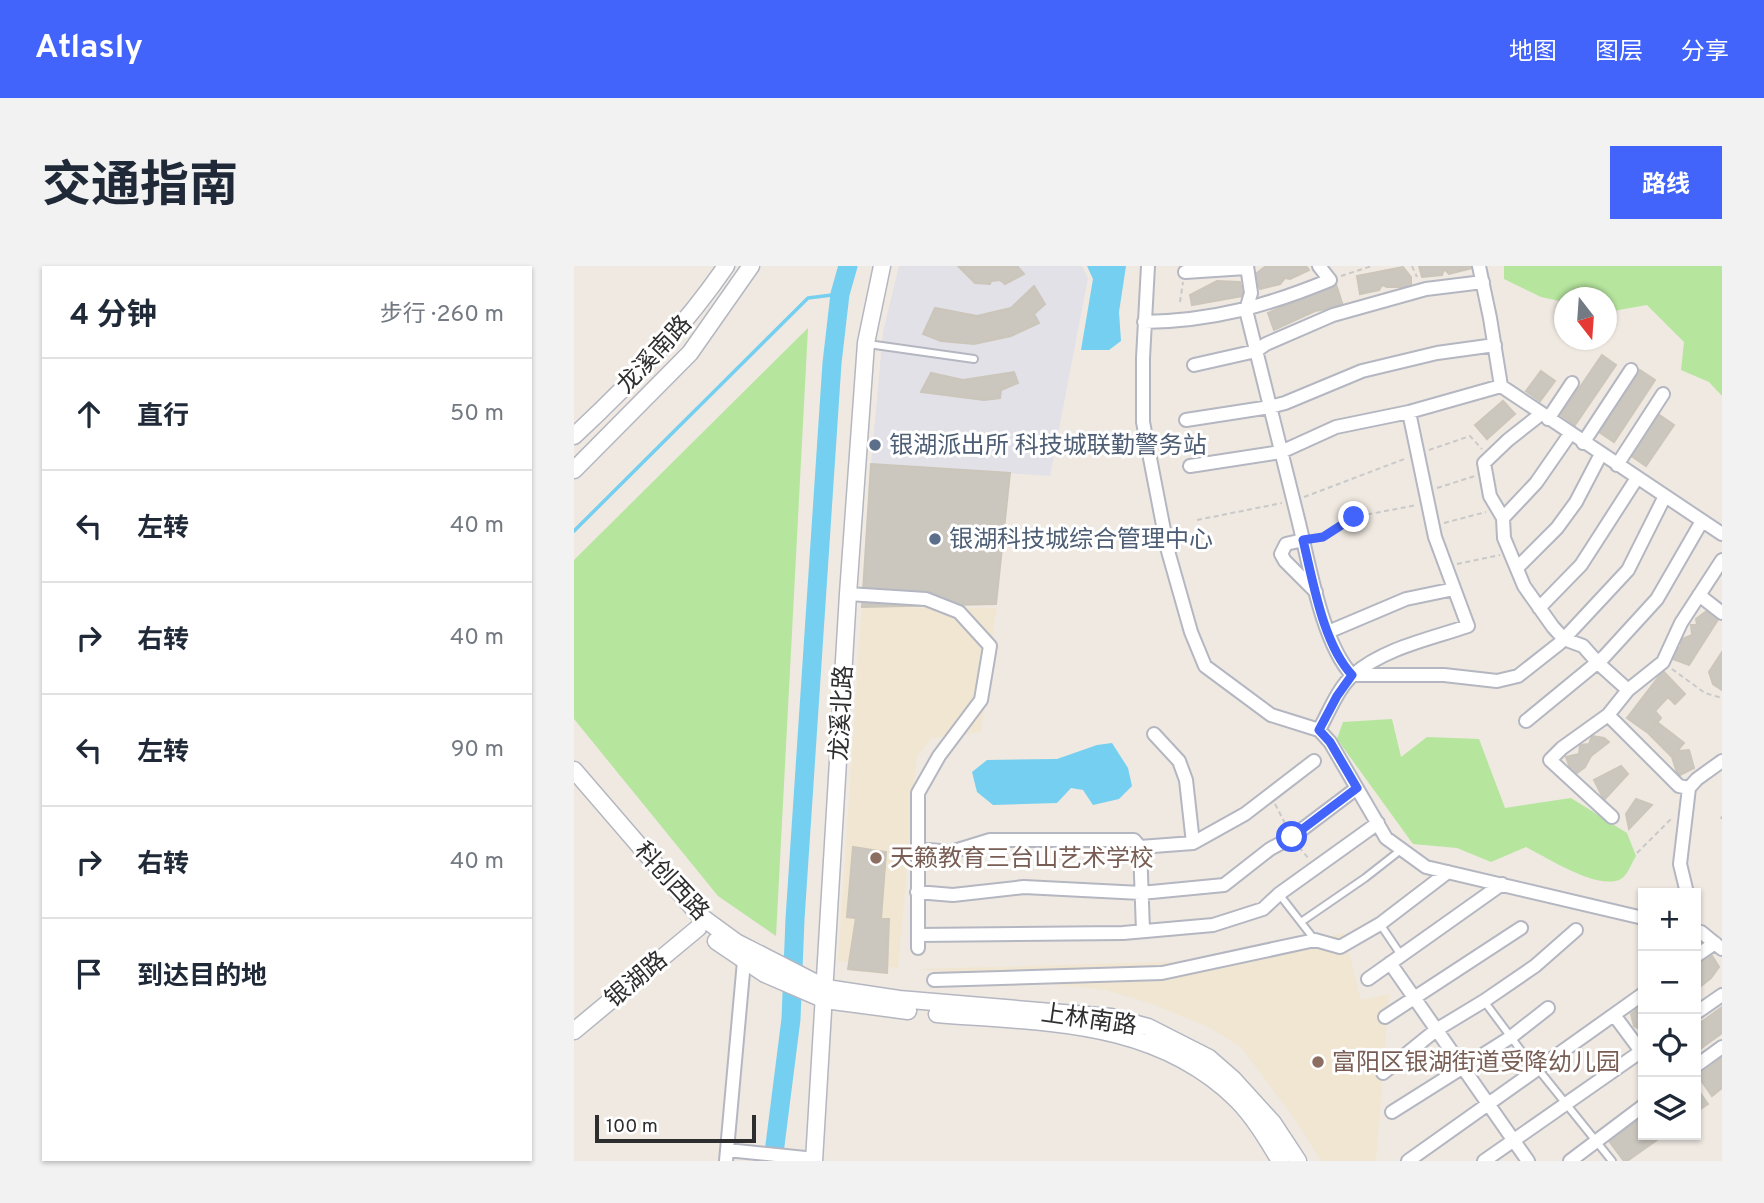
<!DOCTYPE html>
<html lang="zh">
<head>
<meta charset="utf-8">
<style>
  body { margin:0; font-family:Overpass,"Noto Sans SC",sans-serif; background:#f2f2f3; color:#1f2937 }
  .controls { position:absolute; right:21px; bottom:21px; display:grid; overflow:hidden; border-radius:0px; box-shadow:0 2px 5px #0004 }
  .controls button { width:63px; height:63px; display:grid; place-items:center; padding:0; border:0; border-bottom:2px solid #e0e1e3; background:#fff; color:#1f2937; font:35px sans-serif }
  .compass { position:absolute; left:980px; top:21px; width:63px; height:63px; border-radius:50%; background:#fff; box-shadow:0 2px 5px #0004; rotate:163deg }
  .scale { position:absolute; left:21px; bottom:18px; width:161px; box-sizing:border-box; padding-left:7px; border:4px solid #2e2e2e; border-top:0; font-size:19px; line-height:24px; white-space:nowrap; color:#2e2e2e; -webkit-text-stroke:5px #fff; paint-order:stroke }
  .stop { position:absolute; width:21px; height:21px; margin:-16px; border:5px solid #4264fb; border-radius:50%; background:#fff }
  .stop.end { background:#4264fb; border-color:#fff; box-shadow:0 2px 7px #0008 }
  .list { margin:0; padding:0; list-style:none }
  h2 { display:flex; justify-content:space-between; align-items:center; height:91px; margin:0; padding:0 28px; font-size:30px }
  h2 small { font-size:23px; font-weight:400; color:#747a83 }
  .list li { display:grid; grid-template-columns:46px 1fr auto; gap:21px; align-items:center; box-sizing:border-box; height:112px; padding:0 28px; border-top:2px solid #e0e1e3 }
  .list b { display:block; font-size:26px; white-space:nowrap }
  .list em { font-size:23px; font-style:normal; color:#747a83 }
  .icon { flex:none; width:38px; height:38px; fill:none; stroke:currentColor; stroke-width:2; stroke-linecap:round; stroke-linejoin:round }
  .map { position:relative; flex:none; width:1148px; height:895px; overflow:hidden; border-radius:0px }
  header { display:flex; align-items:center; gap:42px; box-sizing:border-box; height:98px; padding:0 35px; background:#4264fb; color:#fff }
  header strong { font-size:33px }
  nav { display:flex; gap:38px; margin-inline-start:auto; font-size:24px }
  .intro { display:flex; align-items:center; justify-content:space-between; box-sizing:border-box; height:168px; padding:0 42px }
  h1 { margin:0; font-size:49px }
  .button { padding:18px 32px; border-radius:0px; background:#4264fb; color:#fff; font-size:24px; font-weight:700 }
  main { display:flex; gap:42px; padding:0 42px }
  aside { flex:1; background:#fff; border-radius:0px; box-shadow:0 2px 5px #0004 }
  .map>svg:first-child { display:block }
  .industrial { fill:#e3e1e8 }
  .education { fill:#f0e6d1 }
  .green { fill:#b6e59e }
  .water { fill:#75cff0 }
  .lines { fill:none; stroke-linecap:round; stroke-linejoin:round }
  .stream { stroke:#75cff0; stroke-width:3.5 }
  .river { stroke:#75cff0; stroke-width:19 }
  .building { fill:#cbc7bf; stroke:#cbc5ba; stroke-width:2 }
  .service-casing { stroke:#b4b7c1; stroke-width:10 }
  .minor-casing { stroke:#b4b7c1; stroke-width:16 }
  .tertiary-casing { stroke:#b4b7c1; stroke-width:19 }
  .path { stroke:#c9c9c9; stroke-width:2; stroke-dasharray:5 3.5; stroke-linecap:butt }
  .service { stroke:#fff; stroke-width:6 }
  .minor { stroke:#fff; stroke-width:12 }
  .tertiary { stroke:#fff; stroke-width:16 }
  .route { stroke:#4264fb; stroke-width:9 }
  .service-dot { fill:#5c6f8a; stroke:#fff; stroke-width:2.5 }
  .education-dot { fill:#8d6e63; stroke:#fff; stroke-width:2.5 }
  .labels { text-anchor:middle; stroke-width:6; stroke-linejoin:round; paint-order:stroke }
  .street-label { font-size:24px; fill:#2e2e2e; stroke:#fff }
  .service-label { font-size:24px; fill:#4e5e75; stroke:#fff; text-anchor:start }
  .education-label { font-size:24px; fill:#785e54; stroke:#fff; text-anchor:start }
</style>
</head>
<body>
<header>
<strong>Atlasly</strong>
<nav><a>地图</a><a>图层</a><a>分享</a></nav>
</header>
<div class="intro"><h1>交通指南</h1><a class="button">路线</a></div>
<main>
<aside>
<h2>4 分钟<small>步行 · 260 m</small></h2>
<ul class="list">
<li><svg class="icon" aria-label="ahead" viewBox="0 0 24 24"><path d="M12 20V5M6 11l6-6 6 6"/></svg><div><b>直行</b></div><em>50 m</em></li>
<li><svg class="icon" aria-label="left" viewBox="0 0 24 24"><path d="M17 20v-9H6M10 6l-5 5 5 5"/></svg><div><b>左转</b></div><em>40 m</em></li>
<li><svg class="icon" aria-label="right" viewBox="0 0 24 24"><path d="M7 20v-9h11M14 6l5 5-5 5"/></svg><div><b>右转</b></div><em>40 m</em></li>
<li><svg class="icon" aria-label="left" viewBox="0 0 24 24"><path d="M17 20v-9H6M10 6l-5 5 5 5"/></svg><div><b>左转</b></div><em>90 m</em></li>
<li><svg class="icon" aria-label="right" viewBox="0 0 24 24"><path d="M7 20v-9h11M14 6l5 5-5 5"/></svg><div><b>右转</b></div><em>40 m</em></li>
<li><svg class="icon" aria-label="arrive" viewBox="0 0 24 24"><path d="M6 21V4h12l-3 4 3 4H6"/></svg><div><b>到达目的地</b></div></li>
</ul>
</aside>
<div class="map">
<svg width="1148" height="895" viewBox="0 0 1148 895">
  <rect width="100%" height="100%" fill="#efe9e1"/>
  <!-- industrial -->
  <path class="industrial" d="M325,0H508L514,12L476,210L297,198L309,66Z"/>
  <!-- education -->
  <path class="education" d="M288,341L422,342L407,466L358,472L343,490L324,702L264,695Z
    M770,667L787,734L815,728L802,895H747L720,852L667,781L636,762L578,738L532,724L345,703L662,694Z"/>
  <!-- green -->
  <path class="green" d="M930,0H1148V130L1135,116L1107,104L1110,76L1073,39L1039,45L1033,44L1032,32H990V36L967,31L930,13Z
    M234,62L202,670L144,630L0,453V294Z
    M818,453L827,491L853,471L905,473L931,542L997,532L1053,567L1062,590C1058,596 1054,609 1047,613C1024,625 974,592 952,581L917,596L883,582L839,578L763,473L769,456Z"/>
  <!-- water -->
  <path class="water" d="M513,0H552L545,46L547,75L535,84H507L519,13Z
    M538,477L554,502L558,520L545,533L519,539L509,524L497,522L483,537L419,539L403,526L398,506L413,494L483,493L523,479Z"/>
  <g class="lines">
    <!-- stream -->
    <path class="stream" d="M0,265L234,32L266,28"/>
    <!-- river -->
    <path class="river" d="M199,895L217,753L221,653L258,97L266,28L274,0"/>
  </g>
  <!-- building -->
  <path class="building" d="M384,0H443L450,8L431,18L426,14L417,15L416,18L401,17Z
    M692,0H732L735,4L716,13L711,12L706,18L686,23L679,10Z
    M845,0H897L898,2L875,8L870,3L868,9L848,11Z
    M829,1L837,11V21H813L808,19L805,24L786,28L783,10Z
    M643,15L666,16L669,30L618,39L616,29Z
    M762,18L769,40L741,45L700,64L694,47Z
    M460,20L471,38L460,48L465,57L437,70L400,78L367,75L349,68L361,42L403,50L437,42Z
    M1028,89L1042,99L1001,159L987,149Z
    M1066,104L1081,114L1040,176L1025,166Z
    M967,105L981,115L966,135L952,125Z
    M440,106L444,117L427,124L426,132L410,134L347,126L357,107L389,114Z
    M929,135L941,148L913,173L901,159Z
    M1084,148L1100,159L1072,200L1056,189Z
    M297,198L436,207L422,338L288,341Z
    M1134,344L1145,352L1115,399L1099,393V382L1107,381L1106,374L1118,369L1117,359H1123L1122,353Z
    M1148,386V424L1139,418L1135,406Z
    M1089,405L1111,428L1101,438L1094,431L1081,445L1087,452L1074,467L1053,452Z
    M1083,456L1110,477L1098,491L1074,467Z
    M1018,470L1030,472L1035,476L1017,490L1011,501L999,510L992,491L1005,488L1006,479L1015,478Z
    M1115,484L1120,502L1104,510L1098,491L1104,485Z
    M1047,500L1054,508L1030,534L1020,514Z
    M1062,533L1078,539L1055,563L1052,548Z
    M279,581L312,586L307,653H315L313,707L274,703L282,652L273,651Z
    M1137,688L1145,701L1137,712L1122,724V700Z
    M1069,738V765L1060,760L1057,748Z
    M1148,741V767L1122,786V760Z
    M1148,792V822L1138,830L1124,810Z
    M1122,821L1134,838L1122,846Z
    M1069,851V869H1090L1053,895H1050L1035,875Z"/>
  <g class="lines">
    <!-- service casing -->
    <g class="service-casing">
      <path id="service" d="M294,78L400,93
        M705,628L740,673
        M727,656L791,612L828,583
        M806,658L827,689
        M910,735L954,794L964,803L1038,895"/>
    </g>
    <!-- minor casing -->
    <g class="minor-casing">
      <path id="minor" d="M574,0L569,92V156L594,285L617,366L631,400L697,449L745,464L756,476L812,572L852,601L1069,652
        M673,0L677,27L672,44C689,113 706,183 724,253C735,297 748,377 778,409H870L923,415L944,410L986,377L1054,304L1091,230
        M905,0L916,52L927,120L1148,268
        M611,6L672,2
        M570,56C638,55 693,40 756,14L745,0
        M620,99L682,85L692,78L759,49L852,23L909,16
        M967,148L934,174L910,197L916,230L929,252L930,272L950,320L979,361L990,373L1009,380L1024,397L1054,424
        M974,153L998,117
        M612,154L696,141L711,137L788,105L863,87L921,79
        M1009,177L1057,104
        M1043,199L1089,128
        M616,200L707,186L762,161L835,146L927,120
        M929,252L962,217L996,168
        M729,274L712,278L707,288L711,295L742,326
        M944,301L983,262L1002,236L1027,188
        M274,328L352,333L385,346L416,380L407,434L365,490L344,527V682
        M1125,329L1148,347
        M965,342L1007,299L1063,212
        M754,366L832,333L880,323
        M1034,449L1105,520L1115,522
        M952,455L1030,391L1083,333L1128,255
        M745,464C755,446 764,422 779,409C810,382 856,373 894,360L861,271L835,146
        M580,468L605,495L612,514L619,577
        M1038,551L976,494L988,482L1034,449L1054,424L1089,396L1107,357L1148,294
        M566,581L569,665
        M343,583L377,586L416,574H560L566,581L619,577L671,548L740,495
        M343,626L379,629L450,621L567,627L650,619L696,583L718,571L783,522
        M1113,627L1106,598L1115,522L1123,513L1148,495
        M1122,665L1127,666L1148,683
        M344,669L549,667L639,659L689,643L705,628L804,557
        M1122,690L1141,677
        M816,697L954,895
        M794,713L928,618
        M360,714L588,707L741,674L766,681L806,658L874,606
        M1122,747L1148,729
        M1040,749L1069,788
        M811,751L947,662
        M1122,800L1148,781
        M809,807L862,764L910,735L961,700L1002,664
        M818,846L937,771L974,742
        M153,884L241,893
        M152,895L170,695
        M834,895L1069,728
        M910,895L1069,784
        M996,895L1069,840"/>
    </g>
    <!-- tertiary casing -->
    <g class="tertiary-casing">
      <path id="tertiary" d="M0,170C56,118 109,63 152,0
        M0,204L116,87L177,0
        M0,504L125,649L162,676L252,722L325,733L537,751L574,761L635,792L659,813L699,857L724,895
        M142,675L191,708L251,734L334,745
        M363,748C470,757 581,753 663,834C680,851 694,875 706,895
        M0,765L124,662
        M240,895L274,328L292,77L308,0"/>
    </g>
    <!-- path -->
    <path class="path" d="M838,0L843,11
      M767,10L798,0
      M606,36L609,16
      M855,184L896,170L908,183
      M863,222L901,210
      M730,231L833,192
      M623,254L708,237
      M870,257L912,246
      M740,272L749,271L780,251L843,239
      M883,298L926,289
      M1098,403L1131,427L1148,432
      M701,538L713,561
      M1147,553L1148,550
      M725,581L735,593
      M1063,587L1099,551"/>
    <!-- service -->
    <use href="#service" class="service"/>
    <!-- minor -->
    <use href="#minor" class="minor"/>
    <!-- tertiary -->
    <use href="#tertiary" class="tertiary"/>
  </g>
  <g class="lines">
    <!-- route -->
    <path class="route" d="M718,571L783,522L756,476L745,464L763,430L778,409C749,378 739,315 729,274L749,271L780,251"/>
  </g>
  <!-- markers -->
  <g class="service-dot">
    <circle cx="301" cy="179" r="7"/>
    <circle cx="361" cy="273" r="7"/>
  </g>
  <g class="education-dot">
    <circle cx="302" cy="592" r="7"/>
    <circle cx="744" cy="796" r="7"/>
  </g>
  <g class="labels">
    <!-- street labels -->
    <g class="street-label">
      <text transform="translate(80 88) rotate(-47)" y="8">龙溪南路</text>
      <text transform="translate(267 447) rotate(-87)" y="8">龙溪北路</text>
      <text transform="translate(98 615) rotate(47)" y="8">科创西路</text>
      <text transform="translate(62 713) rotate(-40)" y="8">银湖路</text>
      <text transform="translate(515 753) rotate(8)" y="8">上林南路</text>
    </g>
    <!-- service labels -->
    <g class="service-label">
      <text x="315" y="187">银湖派出所 科技城联勤警务站</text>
      <text x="375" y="281">银湖科技城综合管理中心</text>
    </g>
    <!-- education labels -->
    <g class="education-label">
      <text x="316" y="600">天籁教育三台山艺术学校</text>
      <text x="758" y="804">富阳区银湖街道受降幼儿园</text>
    </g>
  </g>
</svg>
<div class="controls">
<button>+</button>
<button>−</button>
<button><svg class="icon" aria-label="locate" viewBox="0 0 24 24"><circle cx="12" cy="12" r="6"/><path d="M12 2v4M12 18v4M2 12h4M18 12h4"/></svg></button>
<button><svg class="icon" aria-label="layers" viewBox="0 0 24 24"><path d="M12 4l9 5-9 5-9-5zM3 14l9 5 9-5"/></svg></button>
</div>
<svg class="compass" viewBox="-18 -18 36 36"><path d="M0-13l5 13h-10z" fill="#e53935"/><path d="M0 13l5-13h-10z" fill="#747a83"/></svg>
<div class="scale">100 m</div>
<div class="stop" style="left:718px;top:571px"></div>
<div class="stop end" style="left:780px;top:251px"></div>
</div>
</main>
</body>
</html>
